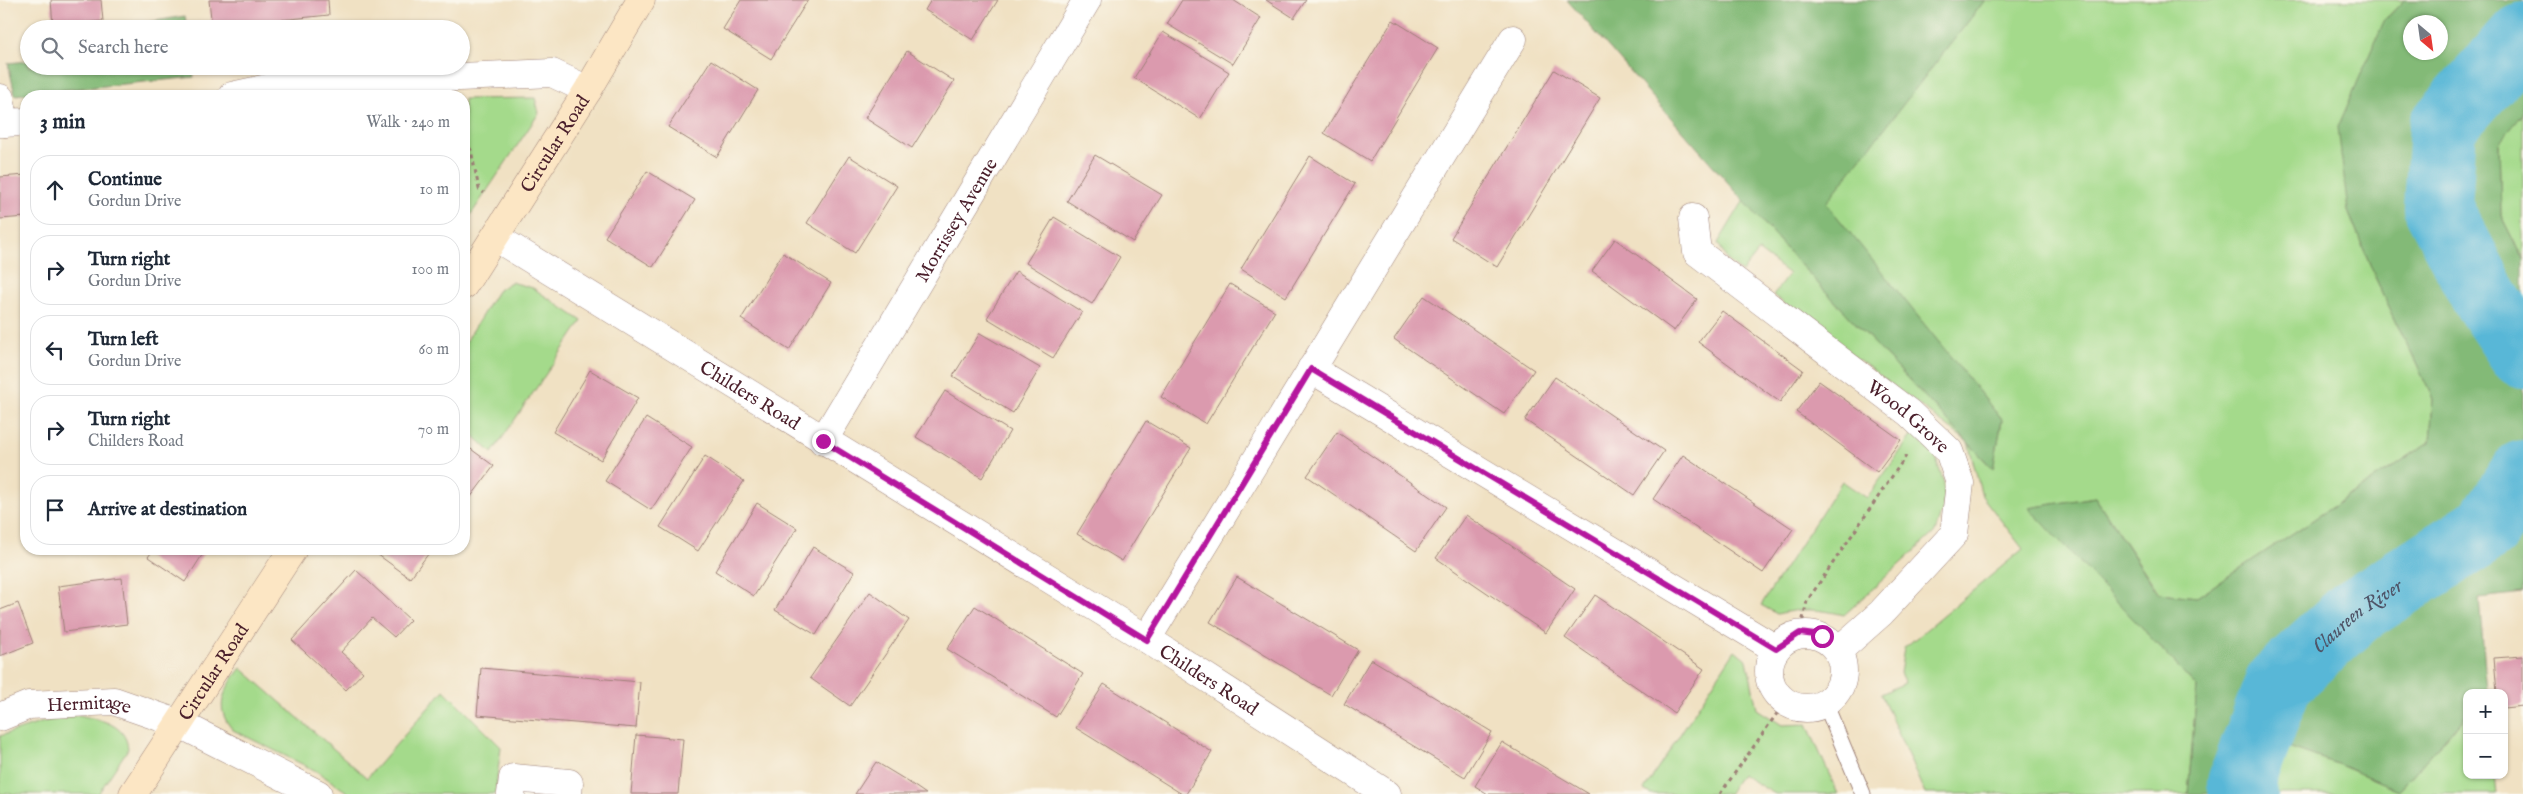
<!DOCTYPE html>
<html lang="en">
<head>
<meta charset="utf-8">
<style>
  body { margin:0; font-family:"IM FELL English",serif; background:#f2f2f3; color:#1f2937 }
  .controls { position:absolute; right:15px; bottom:15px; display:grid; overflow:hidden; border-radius:10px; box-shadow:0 1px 4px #0004 }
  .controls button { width:45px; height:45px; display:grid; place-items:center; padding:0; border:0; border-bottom:1px solid #e0e1e3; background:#fff; color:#1f2937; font:25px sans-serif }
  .compass { position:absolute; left:2403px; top:15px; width:45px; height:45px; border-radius:50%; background:#fff; box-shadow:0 1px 4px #0004; rotate:151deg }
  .stop { position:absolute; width:15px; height:15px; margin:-11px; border:4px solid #b5179e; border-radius:50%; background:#fff }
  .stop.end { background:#b5179e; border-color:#fff; box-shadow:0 1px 5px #0008 }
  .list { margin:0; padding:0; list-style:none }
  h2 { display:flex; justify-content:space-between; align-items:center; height:65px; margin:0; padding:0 20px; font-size:21px }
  h2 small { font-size:16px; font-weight:400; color:#747a83 }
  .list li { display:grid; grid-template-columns:32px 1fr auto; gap:15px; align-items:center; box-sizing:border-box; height:70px; margin:0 10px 10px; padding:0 10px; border:1px solid #e0e1e3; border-radius:20px }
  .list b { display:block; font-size:19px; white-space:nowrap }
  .list p { margin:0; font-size:16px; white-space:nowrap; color:#747a83 }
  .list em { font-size:16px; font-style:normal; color:#747a83 }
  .icon { flex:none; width:28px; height:28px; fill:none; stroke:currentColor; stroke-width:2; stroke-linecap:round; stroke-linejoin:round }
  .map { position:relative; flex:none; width:2523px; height:794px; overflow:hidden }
  .search { position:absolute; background:#fff; box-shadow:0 1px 4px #0004; left:20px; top:20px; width:450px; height:55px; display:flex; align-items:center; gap:12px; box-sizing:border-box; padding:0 18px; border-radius:28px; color:#747a83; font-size:19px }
  .panel { position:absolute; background:#fff; box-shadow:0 1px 4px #0004; left:20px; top:90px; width:450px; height:465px; border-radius:20px }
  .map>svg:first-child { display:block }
  .green { fill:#a4da8b; stroke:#777c5b }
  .forest { fill:#83ba77; stroke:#666c51; fill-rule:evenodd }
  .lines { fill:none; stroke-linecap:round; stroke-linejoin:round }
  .river { stroke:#59b7d7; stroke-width:68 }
  .building { fill:#db9aae }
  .service-casing { stroke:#9d8077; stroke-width:17 }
  .minor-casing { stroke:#9d8077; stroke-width:29 }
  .secondary-casing { stroke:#9d8077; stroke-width:29 }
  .path { stroke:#9d8077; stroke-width:3; stroke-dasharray:4 4; stroke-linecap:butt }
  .service { stroke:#fff; stroke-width:15 }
  .minor { stroke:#fff; stroke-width:28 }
  .secondary { stroke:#fce6c4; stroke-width:28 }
  .route { stroke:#b5179e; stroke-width:6 }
  .labels { text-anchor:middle; stroke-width:4; stroke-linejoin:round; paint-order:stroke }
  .street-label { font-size:19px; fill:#4a1f2b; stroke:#fbf7ec }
  .water-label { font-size:20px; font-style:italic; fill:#4f5467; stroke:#fbf7ec }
</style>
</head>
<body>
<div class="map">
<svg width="2523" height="794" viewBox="0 0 2523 794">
  <rect width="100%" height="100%" fill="#fbf7ec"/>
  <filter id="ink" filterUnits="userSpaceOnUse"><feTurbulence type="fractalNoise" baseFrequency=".02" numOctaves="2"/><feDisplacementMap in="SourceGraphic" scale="10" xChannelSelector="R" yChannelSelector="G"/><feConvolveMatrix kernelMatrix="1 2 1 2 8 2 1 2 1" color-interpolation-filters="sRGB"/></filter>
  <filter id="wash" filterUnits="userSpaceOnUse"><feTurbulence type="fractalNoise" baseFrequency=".0096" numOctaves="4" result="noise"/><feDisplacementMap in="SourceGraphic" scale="20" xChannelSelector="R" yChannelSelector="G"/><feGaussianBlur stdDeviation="1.12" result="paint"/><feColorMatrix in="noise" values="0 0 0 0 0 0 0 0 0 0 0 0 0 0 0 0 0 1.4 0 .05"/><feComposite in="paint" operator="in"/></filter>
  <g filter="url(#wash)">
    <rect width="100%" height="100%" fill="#f0e1c3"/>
    <!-- green -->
    <path class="green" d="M1985,0H2404L2384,21L2348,211L2376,279L2433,399L2430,442L2197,597L2159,593L2095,497L2030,508L2197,687L2188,794H1925L1881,694L1905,683L1900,673L1904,648L2023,549L1982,496L1968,442L1773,295L1789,274L1759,251L1742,272L1727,260L1718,243L1744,200L1797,261L1993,469L2002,420L1825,203Z
      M535,98L539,113L464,225V99Z
      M2523,114V259L2501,216L2499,142Z
      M511,282L533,288L582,321L492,453L464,427V345L497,291Z
      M1914,432L1935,456L1944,483L1943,508L1935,532L1844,615C1820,609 1801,608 1777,614L1761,605L1842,481L1867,498Z
      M1735,650L1747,660L1757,709L1782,725L1807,724L1838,794H1775L1741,774L1728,794H1651L1644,790Z
      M241,668L367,778L444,690L501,747L495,794H350L316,771L233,730C213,708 224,689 241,668Z
      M2467,714V775H2495L2497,794H2220L2241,783L2280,744L2340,765L2399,790Z
      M79,715C100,720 126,723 128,749L98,794H0V736L46,721Z"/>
    <!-- forest -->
    <path class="forest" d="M1567,0H1985L1826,203L2002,420L1993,469L1797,261Z
      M2404,0H2523V114L2499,143L2501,216L2523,259V593L2479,598L2487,691L2467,693V714L2399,790L2340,765L2280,744L2241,783L2220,794H2188L2197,687L2029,508L2095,497L2158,593L2197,597L2430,442L2433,399L2376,279L2348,211L2338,127L2384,21ZM2440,22V52H2410V22Z
      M185,16L187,29H150L149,22Z
      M29,61V66H192L194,77L15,95L8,63Z"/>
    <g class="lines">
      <!-- river -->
      <g class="river">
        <path d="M2523,36L2443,126L2438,208L2485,297L2523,354"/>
        <path id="s1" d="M2244,794L2241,783L2279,682L2355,612L2488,527L2523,474"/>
      </g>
    </g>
    <g id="blocks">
      <!-- building -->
      <path class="building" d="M51,0H101L103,21L53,26Z
        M209,0H328L329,15L212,27Z
        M741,0H808L771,59L723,29Z
        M931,0H998L973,40L925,10Z
        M1182,0H1233L1261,18L1233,64L1167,24Z
        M1266,0H1306L1294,18Z
        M1393,20L1438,48L1370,161L1324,133Z
        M1163,32L1229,72L1200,119L1134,78Z
        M907,51L954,81L912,148L865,118Z
        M711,60L758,90L717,157L668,127Z
        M1554,70L1600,98L1497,267L1451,238Z
        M1095,155L1162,195L1133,242L1067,201Z
        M849,156L897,186L855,253L807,223Z
        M1310,156L1355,184L1286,297L1241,269Z
        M647,171L695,200L653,267L605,237Z
        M26,175V217L0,219V177Z
        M1054,217L1120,257L1092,304L1026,263Z
        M1615,239L1697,299L1674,331L1592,271Z
        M783,253L831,283L789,350L741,319Z
        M1016,271L1082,312L1053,358L987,318Z
        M1230,284L1275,311L1206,424L1161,397Z
        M1424,296L1534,370L1504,414L1394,339Z
        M1722,311L1803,370L1780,402L1698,342Z
        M980,333L1040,368L1013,413L953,376Z
        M590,370L638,398L601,460L553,432Z
        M1555,377L1664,451L1634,495L1525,420Z
        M1819,381L1901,440L1877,472L1796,412Z
        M945,391L1010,431L982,478L916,437Z
        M646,418L692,447L651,510L605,481Z
        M1146,421L1191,448L1122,561L1077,534Z
        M1337,432L1446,507L1416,551L1307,476Z
        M464,444L494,466L464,506Z
        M1683,455L1793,529L1763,573L1653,499Z
        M705,456L744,481L698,551L660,527Z
        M757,503L797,528L754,596L715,571Z
        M1466,515L1575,589L1546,633L1436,558Z
        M813,547L854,572L816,635L775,610Z
        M154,549H206L185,582L148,557Z
        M370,549H432L410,578Z
        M356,570L410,620L394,637L372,618L341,652L363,672L346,690L292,640Z
        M1237,577L1358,650L1331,695L1210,622Z
        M122,578L127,624L64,632L58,586Z
        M870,592L909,620L850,706L810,678Z
        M1595,595L1704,669L1674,713L1565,638Z
        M18,603L33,643L0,656V610Z
        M975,606L1083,674L1056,717L947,649Z
        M2523,656V706L2504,708V693H2497L2494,658Z
        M1371,659L1492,732L1465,777L1344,704Z
        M481,668L640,682L636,728L477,715Z
        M1104,684L1212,752L1186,794H1182L1076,728Z
        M636,735L683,739L678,794H631Z
        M1502,742L1532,760L1589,794H1488L1475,786Z
        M876,762L904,779L926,794H855Z"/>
    </g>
  </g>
  <g filter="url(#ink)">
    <use href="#blocks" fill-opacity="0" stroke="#9d8077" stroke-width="1"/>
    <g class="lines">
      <!-- service casing -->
      <g class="service-casing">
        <path id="service" d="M1825,703L1863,794"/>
      </g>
      <!-- minor casing -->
      <g class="minor-casing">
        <g id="minor">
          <path d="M232,96L281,85L552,73L588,90"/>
          <path d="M0,98L5,123"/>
          <path d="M0,123L26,122"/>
          <path id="s2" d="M1693,218L1697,252L1909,413L1949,451L1960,483L1954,534L1881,613L1838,651"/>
          <path id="s3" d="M495,237L1147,639L1387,794"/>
          <path d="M1311,369L1776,649"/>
          <path id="s4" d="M823,441L1087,0"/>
          <circle cx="1806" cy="671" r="37"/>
          <path d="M1147,639L1513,39"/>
          <path id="s5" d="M0,717L29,705L114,701L180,724L318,794"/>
          <path d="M511,794L513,778L569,783L568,794"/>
        </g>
      </g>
      <!-- secondary casing -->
      <g class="secondary-casing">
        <g id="secondary">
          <path id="s6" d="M464,285L588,90L641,0"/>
          <path id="s7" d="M133,794L293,549"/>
        </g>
      </g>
      <!-- path -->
      <path class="path" d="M464,141L471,150L479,189L484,193
        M1801,628L1807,601L1906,456
        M1720,794L1785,702"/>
      <!-- service -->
      <use href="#service" class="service"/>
      <!-- minor -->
      <use href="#minor" class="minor"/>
      <!-- secondary -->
      <use href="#secondary" class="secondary"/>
    </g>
  </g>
  <g class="lines" filter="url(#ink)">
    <!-- route -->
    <path class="route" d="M823,441L1147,640L1311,369L1776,649L1800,633L1822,636"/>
  </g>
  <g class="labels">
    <!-- street labels -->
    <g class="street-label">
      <text dy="7" stroke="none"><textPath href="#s6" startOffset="168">Circular Road</textPath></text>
      <text dy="7" stroke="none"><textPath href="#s4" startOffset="258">Morrissey Avenue</textPath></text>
      <text dy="7" stroke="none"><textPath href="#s3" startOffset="300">Childers Road</textPath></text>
      <text dy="7" stroke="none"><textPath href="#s2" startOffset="302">Wood Grove</textPath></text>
      <text dy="7" stroke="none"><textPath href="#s7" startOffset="146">Circular Road</textPath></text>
      <text dy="7" stroke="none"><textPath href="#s3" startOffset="840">Childers Road</textPath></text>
      <text dy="7" stroke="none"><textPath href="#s5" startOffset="92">Hermitage</textPath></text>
    </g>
    <!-- water labels -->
    <g class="water-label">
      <text dy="7" stroke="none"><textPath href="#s1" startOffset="222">Claureen River</textPath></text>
    </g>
  </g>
</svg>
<div class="controls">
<button>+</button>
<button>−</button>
</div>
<svg class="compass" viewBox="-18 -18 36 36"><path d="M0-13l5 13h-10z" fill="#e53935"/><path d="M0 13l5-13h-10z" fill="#747a83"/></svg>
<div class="stop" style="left:1822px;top:636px"></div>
<div class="stop end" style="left:823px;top:441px"></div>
<div class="search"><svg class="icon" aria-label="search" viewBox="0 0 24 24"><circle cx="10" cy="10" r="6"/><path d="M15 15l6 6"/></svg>Search here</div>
<section class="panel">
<h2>3 min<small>Walk · 240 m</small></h2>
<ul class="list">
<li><svg class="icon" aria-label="ahead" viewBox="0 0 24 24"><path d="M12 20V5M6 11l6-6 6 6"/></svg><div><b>Continue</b><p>Gordun Drive</p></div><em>10 m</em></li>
<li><svg class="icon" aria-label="right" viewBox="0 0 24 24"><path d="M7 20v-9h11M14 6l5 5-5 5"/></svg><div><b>Turn right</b><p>Gordun Drive</p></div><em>100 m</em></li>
<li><svg class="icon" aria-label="left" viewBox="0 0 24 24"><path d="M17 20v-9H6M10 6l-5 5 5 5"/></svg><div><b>Turn left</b><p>Gordun Drive</p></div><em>60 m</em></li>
<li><svg class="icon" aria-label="right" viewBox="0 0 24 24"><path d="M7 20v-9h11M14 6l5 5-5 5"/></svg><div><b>Turn right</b><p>Childers Road</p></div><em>70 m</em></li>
<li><svg class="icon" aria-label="arrive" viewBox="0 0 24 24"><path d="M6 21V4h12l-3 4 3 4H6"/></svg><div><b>Arrive at destination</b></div></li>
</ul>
</section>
</div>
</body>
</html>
